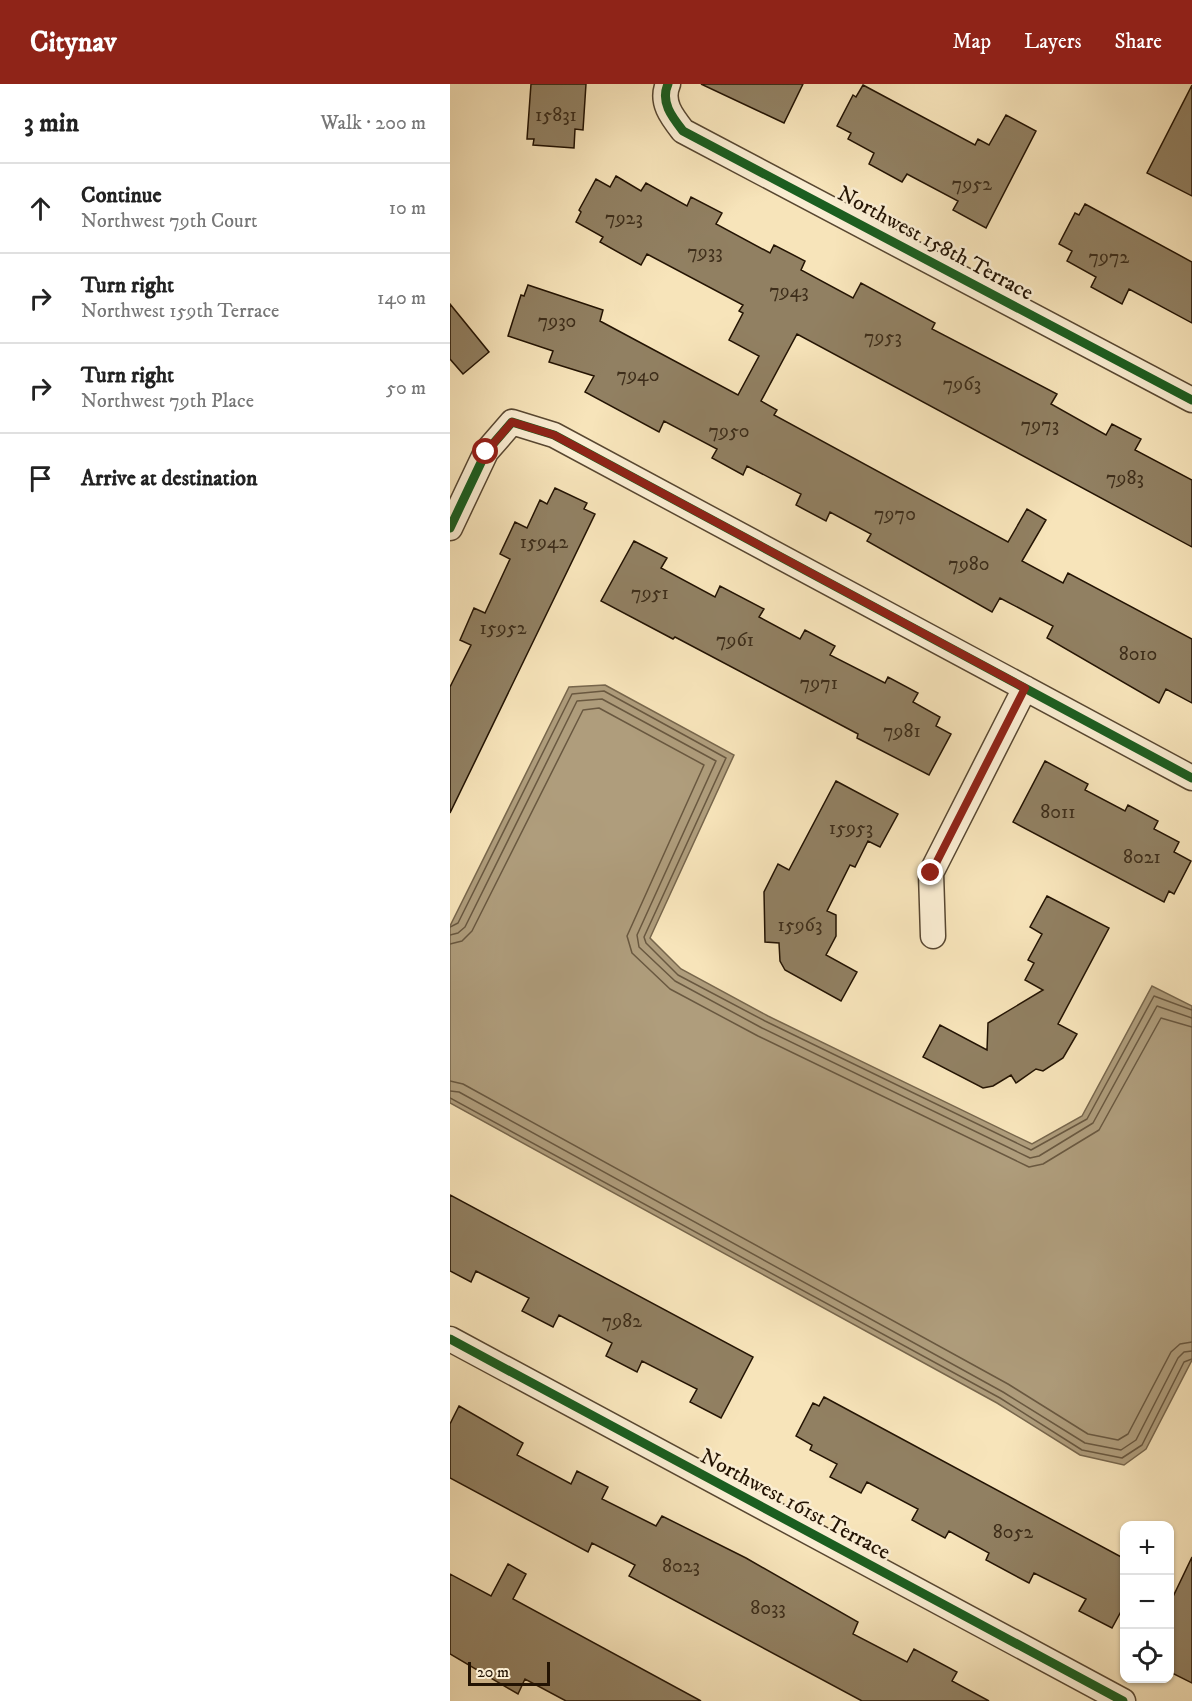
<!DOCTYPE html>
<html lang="en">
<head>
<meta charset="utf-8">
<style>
  body { margin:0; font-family:"IM FELL DW Pica",serif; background:#f2f2f2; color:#222 }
  .controls { position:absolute; right:18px; bottom:18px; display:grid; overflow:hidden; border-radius:12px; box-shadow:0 2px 4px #0004 }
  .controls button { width:54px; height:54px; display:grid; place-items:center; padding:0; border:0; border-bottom:2px solid #e0e0e0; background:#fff; color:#222; font:30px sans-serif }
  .scale { position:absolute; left:18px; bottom:15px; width:82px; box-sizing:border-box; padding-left:6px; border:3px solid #231303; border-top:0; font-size:16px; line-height:21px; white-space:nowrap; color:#231303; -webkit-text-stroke:4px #faedd2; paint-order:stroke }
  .stop { position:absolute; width:18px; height:18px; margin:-14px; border:4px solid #8f2418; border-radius:50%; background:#fff }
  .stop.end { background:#8f2418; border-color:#fff; box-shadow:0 2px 6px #0008 }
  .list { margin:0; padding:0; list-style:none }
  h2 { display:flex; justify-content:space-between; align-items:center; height:78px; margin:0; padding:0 24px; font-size:26px }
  h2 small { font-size:20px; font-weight:400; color:#767676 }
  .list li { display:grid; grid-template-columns:39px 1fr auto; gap:18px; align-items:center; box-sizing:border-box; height:90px; padding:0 24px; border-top:2px solid #e0e0e0 }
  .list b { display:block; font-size:22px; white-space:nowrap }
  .list p { margin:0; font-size:20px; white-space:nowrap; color:#767676 }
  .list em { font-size:20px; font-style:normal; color:#767676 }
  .icon { flex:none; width:33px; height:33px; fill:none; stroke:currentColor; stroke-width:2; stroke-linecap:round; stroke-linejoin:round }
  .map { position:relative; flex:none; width:742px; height:1617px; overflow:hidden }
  header { display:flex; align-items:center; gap:36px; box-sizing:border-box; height:84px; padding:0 30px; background:#8f2418; color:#fff }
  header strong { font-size:28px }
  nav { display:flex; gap:33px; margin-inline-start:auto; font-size:21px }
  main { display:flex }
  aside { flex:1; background:#fff }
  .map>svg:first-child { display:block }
  .water { fill:#af9d7c; stroke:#77664c; stroke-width:1.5 }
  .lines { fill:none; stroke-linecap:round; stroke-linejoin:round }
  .shore { stroke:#695840; stroke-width:1.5 }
  .building { fill:#918062; stroke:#231303; stroke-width:1.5 }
  .street-casing { stroke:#584731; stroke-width:27 }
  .street { stroke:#faedd2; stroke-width:24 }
  .cycleway-casing { stroke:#faedd2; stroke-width:13 }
  .cycleway { stroke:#1b5e20; stroke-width:9 }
  .route { stroke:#8f2418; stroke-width:8 }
  .labels { text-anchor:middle; stroke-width:5; stroke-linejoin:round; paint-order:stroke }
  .number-label { font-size:20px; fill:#3e2e1b }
  .street-label { font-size:22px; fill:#231303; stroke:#faedd2 }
</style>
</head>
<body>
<header>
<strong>Citynav</strong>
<nav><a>Map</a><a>Layers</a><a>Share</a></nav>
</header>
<main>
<aside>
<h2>3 min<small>Walk · 200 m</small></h2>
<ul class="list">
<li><svg class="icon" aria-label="ahead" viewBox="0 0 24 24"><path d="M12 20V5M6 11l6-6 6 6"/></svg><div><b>Continue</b><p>Northwest 79th Court</p></div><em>10 m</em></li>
<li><svg class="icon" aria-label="right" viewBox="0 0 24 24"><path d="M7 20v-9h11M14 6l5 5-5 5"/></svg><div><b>Turn right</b><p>Northwest 159th Terrace</p></div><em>140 m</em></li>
<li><svg class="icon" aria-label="right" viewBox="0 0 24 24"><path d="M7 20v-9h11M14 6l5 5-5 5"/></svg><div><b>Turn right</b><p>Northwest 79th Place</p></div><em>50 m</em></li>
<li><svg class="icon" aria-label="arrive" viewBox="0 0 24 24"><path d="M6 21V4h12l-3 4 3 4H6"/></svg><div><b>Arrive at destination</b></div></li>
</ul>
</aside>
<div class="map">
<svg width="742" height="1617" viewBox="0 0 742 1617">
  <rect width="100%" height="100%" fill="#f7e4ba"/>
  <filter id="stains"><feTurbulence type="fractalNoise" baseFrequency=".00333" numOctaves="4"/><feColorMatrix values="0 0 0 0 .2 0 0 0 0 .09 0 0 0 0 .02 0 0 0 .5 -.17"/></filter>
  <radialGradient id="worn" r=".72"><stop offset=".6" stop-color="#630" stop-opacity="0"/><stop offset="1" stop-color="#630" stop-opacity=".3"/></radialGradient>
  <!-- water -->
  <path class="water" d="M155,601L284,671L200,854L231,885L318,932L582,1060L632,1032L702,902L742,922V1276L696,1365L674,1381L630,1371L547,1319L0,1019V842L119,603Z"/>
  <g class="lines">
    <!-- shore -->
    <path class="shore" d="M0,843L8,839L122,610L154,607L276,674L194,853L196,859L228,891L315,937L581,1066L637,1035L704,912L742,926
      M0,851L8,849L15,843L127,617L152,615L266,677L187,851L189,863L225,897L312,944L580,1074L589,1072L643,1039L707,922L742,934
      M0,860L12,857L22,847L133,626L149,624L254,681L177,852L182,869L220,905L308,952L579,1083L593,1080L649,1046L711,934L742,943
      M0,997L13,1000L558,1300L638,1350L668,1356L678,1350L721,1268L730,1260L742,1258
      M0,1007L9,1008L553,1308L635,1359L671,1366L686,1356L728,1274L734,1268L742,1267
      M0,1014L550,1314L632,1366L672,1374L692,1361L734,1278L742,1275"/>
  </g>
  <!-- building -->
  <path class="building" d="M81,0H136L133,46L125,45L124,64L83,61L84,55H77Z
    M251,0H353L334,39Z
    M413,1L525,61L528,55L539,61L556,31L586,47L536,144L503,126L508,117L457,90L452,98L419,80L424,69L398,55L401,49L387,42L403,11L406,13Z
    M742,1V112L697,89Z
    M166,92L191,107L196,99L237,122L241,113L272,129L266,140L320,169L324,161L355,177L351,186L403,214L411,199L485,239L482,245L607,310L601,320L656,351L662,340L691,355L685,366L742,396V463L347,250L311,317L327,326L324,331L558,458L577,425L596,436L572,477L613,499L618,489L742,555V619L716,605L709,619L597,554L603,542L550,514L542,528L417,457L421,450L380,428L376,437L346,421L351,410L297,382L293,391L262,374L267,365L214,337L209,348L135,308L144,292L99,278L103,267L58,252L71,211L74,212L78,201L153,226L150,237L288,311L309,272L279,256L293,229L289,227L293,221L197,170L191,181L150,158L153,153L126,138L131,128L129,126L146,95L160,103Z
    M635,120L742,178V239L679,205L672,220L641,203L646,193L617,177L622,167L609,160L625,129L629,131Z
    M0,220L39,268L13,290L0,275Z
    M105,404L137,419L134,425L145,430L0,729V603L21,561L10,556L24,524L35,529L60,475L50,470L65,438L77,444L90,416L97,420Z
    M184,457L217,474L211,484L265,513L270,502L314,525L309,533L350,555L355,546L385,562L380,571L435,599L438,593L468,609L463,618L490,633L486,642L501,650L479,691L407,654L408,650L225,553L223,555L151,517Z
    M595,677L638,700L635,706L675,727L678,721L708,737L704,745L729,758L724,768L741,777L724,810L719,807L714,818L563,738Z
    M386,697L448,730L430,763L418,757L405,783L400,781L377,827L386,831V852L376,871L407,888L391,917L335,886L330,877L329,859L315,858L314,808L328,780L339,786Z
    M597,812L659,844L608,940L627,950L613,974L593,987L586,985L566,999L561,991L543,1002L533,1004L473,973L490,941L537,966L538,939L593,906L575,896L584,879L578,876L592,850L580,843Z
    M0,1111L303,1273L271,1334L240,1318L247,1305L192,1277L187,1288L156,1272L162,1259L109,1231L103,1243L72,1227L79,1214L26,1187L21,1198L0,1187Z
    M374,1313L675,1475V1520L662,1544L629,1527L636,1515L584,1489L579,1499L536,1476L539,1469L499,1447L495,1454L462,1436L468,1425L417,1398L411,1409L380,1393L387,1380L360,1366L362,1361L346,1352L363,1319L369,1322Z
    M9,1322L73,1359L67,1371L121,1400L127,1387L158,1403L152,1415L206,1442L212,1432L296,1474L408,1538L403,1550L457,1578L464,1565L507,1588L502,1597L539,1617H412L179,1492L185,1481L142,1459L138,1468L0,1394V1340Z
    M742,1473V1599L720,1588V1519Z
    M58,1480L76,1490L63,1515L251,1617H116L75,1595L68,1610L0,1570V1490L41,1512Z"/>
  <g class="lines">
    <!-- street casing -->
    <g class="street-casing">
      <path id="street" d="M218,0C210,18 222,33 233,47L742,316
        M0,444L36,368L62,338L104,351L742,694
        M483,852L481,789L575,604
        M0,1255L673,1617"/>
    </g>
    <!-- street -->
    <use href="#street" class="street"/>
    <!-- cycleway casing -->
    <g class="cycleway-casing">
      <path id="cycleway" d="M218,0C210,18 222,33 233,47L742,316
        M0,444L36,368L62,338L104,351L742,694
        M0,1255L673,1617"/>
    </g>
    <!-- cycleway -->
    <use href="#cycleway" class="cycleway"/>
  </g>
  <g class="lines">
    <!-- route -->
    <path class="route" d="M36,368L62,338L104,351L575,604L481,789"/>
  </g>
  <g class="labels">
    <!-- number labels -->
    <g class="number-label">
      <text x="106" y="37">15831</text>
      <text x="522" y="106">7952</text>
      <text x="174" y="140">7923</text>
      <text x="255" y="174">7933</text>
      <text x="659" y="179">7972</text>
      <text x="339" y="213">7943</text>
      <text x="107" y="243">7930</text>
      <text x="433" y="259">7953</text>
      <text x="188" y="297">7940</text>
      <text x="512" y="306">7963</text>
      <text x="590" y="347">7973</text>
      <text x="279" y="353">7950</text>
      <text x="675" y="400">7983</text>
      <text x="445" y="436">7970</text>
      <text x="94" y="464">15942</text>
      <text x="519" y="486">7980</text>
      <text x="200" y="515">7951</text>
      <text x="53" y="550">15952</text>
      <text x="285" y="562">7961</text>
      <text x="688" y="576">8010</text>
      <text x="369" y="605">7971</text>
      <text x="452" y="653">7981</text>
      <text x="608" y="734">8011</text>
      <text x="401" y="750">15953</text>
      <text x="692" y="779">8021</text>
      <text x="350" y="847">15963</text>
      <text x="172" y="1243">7982</text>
      <text x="563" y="1454">8052</text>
      <text x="231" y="1488">8023</text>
      <text x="318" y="1530">8033</text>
    </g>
    <!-- street labels -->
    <g class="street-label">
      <text transform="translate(486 158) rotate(28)" y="8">Northwest 158th Terrace</text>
      <text transform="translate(346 1419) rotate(28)" y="8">Northwest 161st Terrace</text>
    </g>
  </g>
  <rect width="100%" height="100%" filter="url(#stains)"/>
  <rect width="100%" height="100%" fill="url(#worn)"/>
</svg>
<div class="controls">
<button>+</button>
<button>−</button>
<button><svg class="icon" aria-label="locate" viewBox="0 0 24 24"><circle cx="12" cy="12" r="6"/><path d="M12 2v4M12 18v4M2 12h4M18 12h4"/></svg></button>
</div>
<div class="scale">20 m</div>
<div class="stop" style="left:36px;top:368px"></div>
<div class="stop end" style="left:481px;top:789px"></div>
</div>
</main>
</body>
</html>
